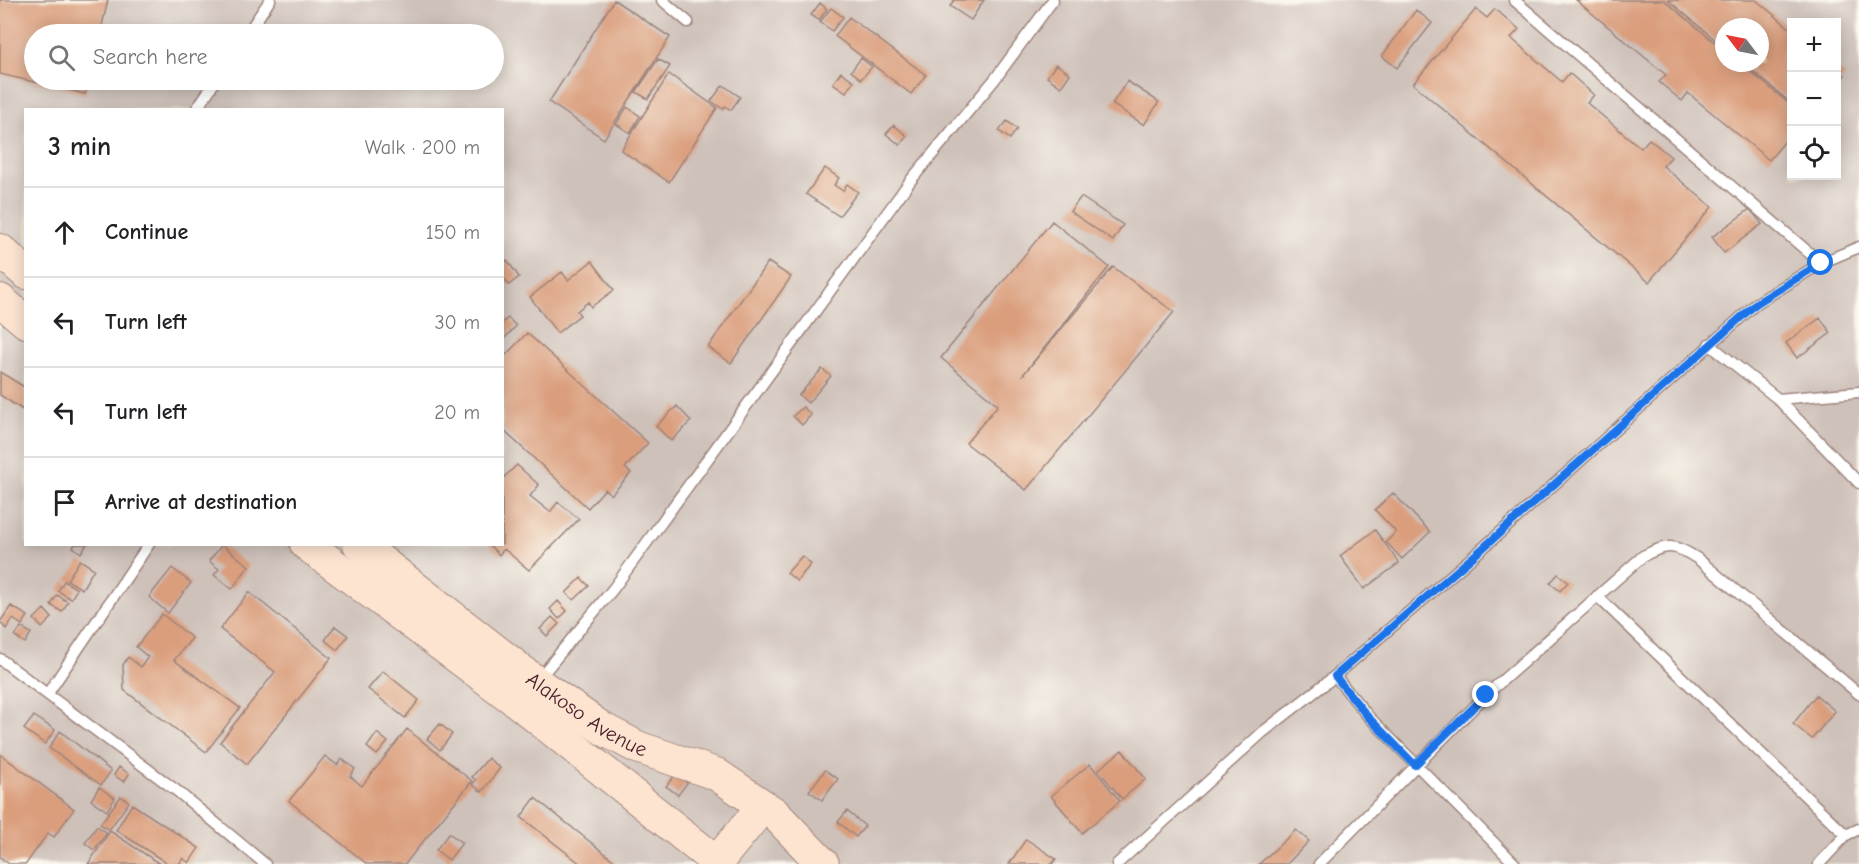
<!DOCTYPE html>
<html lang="en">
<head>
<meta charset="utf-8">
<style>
  body { margin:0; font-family:"Comic Neue",sans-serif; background:#f6f6f6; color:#202124 }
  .controls { position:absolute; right:18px; top:18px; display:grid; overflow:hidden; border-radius:0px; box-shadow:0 3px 15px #0003 }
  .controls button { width:54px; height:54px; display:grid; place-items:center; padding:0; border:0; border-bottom:2px solid #e0e0e0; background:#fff; color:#202124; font:30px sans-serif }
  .compass { position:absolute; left:1715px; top:18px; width:54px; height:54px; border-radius:50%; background:#fff; box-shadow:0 3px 15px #0003; rotate:302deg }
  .stop { position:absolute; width:18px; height:18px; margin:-14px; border:4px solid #1a73e8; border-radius:50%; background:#fff }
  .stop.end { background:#1a73e8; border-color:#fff; box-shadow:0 2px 6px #0008 }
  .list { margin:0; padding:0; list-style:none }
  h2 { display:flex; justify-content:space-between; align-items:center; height:78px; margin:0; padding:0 24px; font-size:26px }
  h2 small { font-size:20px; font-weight:400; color:#757577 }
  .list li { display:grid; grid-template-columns:39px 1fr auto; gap:18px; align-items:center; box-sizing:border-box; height:90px; padding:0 24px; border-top:2px solid #e0e0e0 }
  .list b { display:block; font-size:22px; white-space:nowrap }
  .list em { font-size:20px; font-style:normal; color:#757577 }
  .icon { flex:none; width:33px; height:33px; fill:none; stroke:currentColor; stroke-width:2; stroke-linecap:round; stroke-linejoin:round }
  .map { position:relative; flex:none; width:1859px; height:864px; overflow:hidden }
  .search { position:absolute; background:#fff; box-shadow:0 3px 15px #0003; left:24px; top:24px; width:480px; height:66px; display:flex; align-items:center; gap:15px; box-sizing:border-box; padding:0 21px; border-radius:33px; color:#757577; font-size:22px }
  .panel { position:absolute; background:#fff; box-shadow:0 3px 15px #0003; left:24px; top:108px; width:480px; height:438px; border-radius:0px }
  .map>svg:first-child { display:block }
  .industrial { fill:#cec1ba; fill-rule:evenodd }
  .building { fill:#da9e7d }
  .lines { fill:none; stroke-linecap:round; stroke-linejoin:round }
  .lane-casing { stroke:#9d847c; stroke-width:13 }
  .secondary-casing { stroke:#9d847c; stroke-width:34 }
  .lane { stroke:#fff; stroke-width:10 }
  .secondary { stroke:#fde4d1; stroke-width:32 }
  .route { stroke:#1a73e8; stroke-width:8 }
  .labels { text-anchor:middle; stroke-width:4.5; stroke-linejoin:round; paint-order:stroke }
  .street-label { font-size:21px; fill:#4a1f2b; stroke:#fbf7ec }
</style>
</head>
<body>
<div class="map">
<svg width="1859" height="864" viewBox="0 0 1859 864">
  <rect width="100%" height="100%" fill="#fbf7ec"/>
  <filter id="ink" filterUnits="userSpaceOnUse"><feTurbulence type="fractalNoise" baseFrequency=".0167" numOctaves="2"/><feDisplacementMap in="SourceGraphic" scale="12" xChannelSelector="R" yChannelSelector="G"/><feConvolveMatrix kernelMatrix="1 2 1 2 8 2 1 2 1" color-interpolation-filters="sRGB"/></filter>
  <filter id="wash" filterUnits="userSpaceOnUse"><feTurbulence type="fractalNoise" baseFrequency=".008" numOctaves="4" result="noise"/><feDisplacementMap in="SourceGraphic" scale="24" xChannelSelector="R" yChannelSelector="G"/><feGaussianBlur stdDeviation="1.35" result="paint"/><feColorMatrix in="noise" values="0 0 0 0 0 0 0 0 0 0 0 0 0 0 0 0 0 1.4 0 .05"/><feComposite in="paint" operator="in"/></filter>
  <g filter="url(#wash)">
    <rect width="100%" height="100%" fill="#f0e8ce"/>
    <!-- industrial -->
    <path class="industrial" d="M0,0H1859V864H0ZM1792,22H1836V176H1792ZM1724,27H1760V63H1724ZM34,34H494V80H34ZM26,110H502V544H26Z"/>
    <g id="blocks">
      <!-- building -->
      <path class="building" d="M0,0H108L100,34H34V80H89L85,94L0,74Z
        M614,0L670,37L604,139L549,102Z
        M954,0H984L971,20L950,6Z
        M1576,0H1664L1724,50V63H1740L1792,106V133L1769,160L1688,93L1682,101L1659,82L1666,75Z
        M1668,0H1756L1792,30V104L1743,63H1760V27H1724V47Z
        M820,3L827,9L819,20L811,15Z
        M831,8L843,17L832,31L820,22Z
        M1476,9L1487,18L1495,9L1519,29L1511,38L1562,82L1569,73L1594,95L1587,103L1641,148L1649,139L1671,157L1663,166L1712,207L1649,282L1413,84Z
        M1416,10L1432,23L1397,68L1382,56Z
        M849,17L926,75L911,94L835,36Z
        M861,58L872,67L861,79L851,71Z
        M658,59L670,66L648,99L636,92Z
        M1056,64L1070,74L1061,87L1047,77Z
        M1836,68L1845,75L1836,85Z
        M841,72L854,81L846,92L833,83Z
        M669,74L717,108L669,182L621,150Z
        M1127,81L1159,102L1144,125L1112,104Z
        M723,85L740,97L731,110L725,106L723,109L711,101Z
        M627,107L640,116L630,133L616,124Z
        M1007,121L1017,129L1010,139L999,131Z
        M894,125L907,136L900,145L886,134Z
        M825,168L839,178L834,185L843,191L847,184L858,192L839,216L806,194Z
        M1081,197L1123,225L1113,241L1070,211Z
        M1750,209L1762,224L1724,253L1712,237Z
        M1052,221L1109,267L1022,376L1113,267L1174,312L1026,490L966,443L998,405L941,358Z
        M507,260L519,277L509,285L502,276V264Z
        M592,261L614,290L591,307L588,302L577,311L580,315L557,333L530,297L562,272L568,280Z
        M768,262L791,277L731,363L708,347Z
        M508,318L516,326L502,341V323Z
        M1820,318L1831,333L1797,358L1786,343Z
        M527,333L648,443L625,468L631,473L611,495L605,489L588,508L502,429V359Z
        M822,369L831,376L808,403L799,395Z
        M0,372L26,388V412L0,395Z
        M677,406L691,421L671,441L656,426Z
        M803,407L811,415L802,425L793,416Z
        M517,465L539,485L530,496L550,512L558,502L579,519L529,570L504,549L499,555L488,544H502V479Z
        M1393,493L1430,532L1402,559L1386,542L1396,532L1375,510Z
        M1375,530L1399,563L1364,589L1340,556Z
        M75,544H87L81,553L73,547Z
        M222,545L249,566L232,589L214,575L219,569L209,561Z
        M802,556L811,564L797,581L787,573Z
        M80,560L94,569L82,589L67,580Z
        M172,568L191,583L168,613L149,597Z
        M1558,574L1568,582L1560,591L1550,583Z
        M581,578L589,586L574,600L566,593Z
        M64,581L77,589L71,599L58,591Z
        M249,592L331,658L247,764L220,742L275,672L220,629Z
        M57,595L68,602L62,612L51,605Z
        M558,601L567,611L559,619L550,609Z
        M11,606L28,616L22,625L13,619L6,629L0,622Z
        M44,609L52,618L42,628L34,619Z
        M162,614L192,638L174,660L240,708L206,752L124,690L123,665L128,657L141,667L148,657L136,647Z
        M552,617L559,624L547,636L540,629Z
        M335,626L348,636L337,650L325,640Z
        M21,627L31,633L25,643L15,636Z
        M383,671L419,700L405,718L368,689Z
        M1816,695L1835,711L1812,739L1793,724Z
        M34,716L55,730L45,744L24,729Z
        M440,724L452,734L440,750L427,739Z
        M407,729L472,781L405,864H367L289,801L325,756L337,765L342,759L355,769L350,776L362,786Z
        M60,731L111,771L101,785L49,748Z
        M377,733L388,742L377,755L367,747Z
        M1122,750L1146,779L1122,799L1098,770Z
        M0,754L74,809L54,837L48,833L26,864H9L0,857Z
        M488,758L500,768L482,792L472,784L476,780L472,777Z
        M1090,764L1120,801L1082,833L1051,796Z
        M119,767L129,774L124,782L114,775Z
        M825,770L838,779L822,800L809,791Z
        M676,774L687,783L678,795L666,786Z
        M99,787L115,798L107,811L91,800Z
        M121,796L129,802L109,830L100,824Z
        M535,798L618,864H581L521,817Z
        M132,804L199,848L189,863L183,858L179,864H168L116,830Z
        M847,811L865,826L856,837L838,822Z
        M97,826L107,833L94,850L85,843Z
        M1296,830L1309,841L1287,864H1259Z
        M110,831L160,864H88Z
        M449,833L462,843L449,860L436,850Z
        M1026,839L1056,859L1052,864H1009Z"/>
    </g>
  </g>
  <g filter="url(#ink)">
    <use href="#blocks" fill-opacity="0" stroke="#9d847c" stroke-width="1.5"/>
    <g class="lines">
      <!-- lane casing -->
      <g class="lane-casing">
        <path id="lane" d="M662,0L688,22
          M1514,0L1821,263
          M247,34L270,0
          M196,110L216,80
          M1709,344L1778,399L1859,483
          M1778,399L1859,392
          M1597,596L1846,835
          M0,659L177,791L265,864
          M1335,676L1368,716L1515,864
          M537,681L613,589L911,180L995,79L1053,0
          M48,693L149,544
          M1117,864L1263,732L1335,676L1483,548L1757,303L1821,263L1859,247
          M1319,864L1486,695L1643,556C1668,543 1675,544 1698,559L1859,694
          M1819,864L1846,835L1859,829"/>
      </g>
      <!-- secondary casing -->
      <g class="secondary-casing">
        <g id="secondary">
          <path d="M0,250L26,273"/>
          <path d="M0,300L26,322"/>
          <path d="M306,544L520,704L719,864"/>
          <path id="s1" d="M359,544L536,682L603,729L637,747L716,774L774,813L823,864"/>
          <path d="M717,862L763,806"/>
        </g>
      </g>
      <!-- lane -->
      <use href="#lane" class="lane"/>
      <!-- secondary -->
      <use href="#secondary" class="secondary"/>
    </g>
  </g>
  <g class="lines" filter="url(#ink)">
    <!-- route -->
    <path class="route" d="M1486,695L1415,765L1368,717L1335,676L1483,548L1757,303L1821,263"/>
  </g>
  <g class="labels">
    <!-- street labels -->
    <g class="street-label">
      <text dy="7" stroke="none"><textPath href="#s1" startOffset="285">Alakoso Avenue</textPath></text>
    </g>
  </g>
</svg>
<div class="controls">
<button>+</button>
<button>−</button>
<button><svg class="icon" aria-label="locate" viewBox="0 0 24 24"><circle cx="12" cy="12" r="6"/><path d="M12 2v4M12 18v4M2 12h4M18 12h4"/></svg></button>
</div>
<svg class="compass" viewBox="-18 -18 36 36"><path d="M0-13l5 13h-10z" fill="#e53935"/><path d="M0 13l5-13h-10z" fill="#757577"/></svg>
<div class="stop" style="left:1821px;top:263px"></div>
<div class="stop end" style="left:1486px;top:695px"></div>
<div class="search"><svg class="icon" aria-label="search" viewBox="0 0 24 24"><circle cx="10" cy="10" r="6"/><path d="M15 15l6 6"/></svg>Search here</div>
<section class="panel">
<h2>3 min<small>Walk · 200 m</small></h2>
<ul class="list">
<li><svg class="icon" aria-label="ahead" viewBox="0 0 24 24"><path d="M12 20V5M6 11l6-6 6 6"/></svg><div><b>Continue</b></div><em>150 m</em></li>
<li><svg class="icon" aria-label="left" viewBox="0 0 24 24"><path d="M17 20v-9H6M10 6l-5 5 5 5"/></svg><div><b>Turn left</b></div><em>30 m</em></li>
<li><svg class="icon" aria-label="left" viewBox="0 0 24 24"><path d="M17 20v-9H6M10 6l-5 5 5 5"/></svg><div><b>Turn left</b></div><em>20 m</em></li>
<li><svg class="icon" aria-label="arrive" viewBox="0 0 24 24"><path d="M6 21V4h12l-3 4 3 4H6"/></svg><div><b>Arrive at destination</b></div></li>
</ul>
</section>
</div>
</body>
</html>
